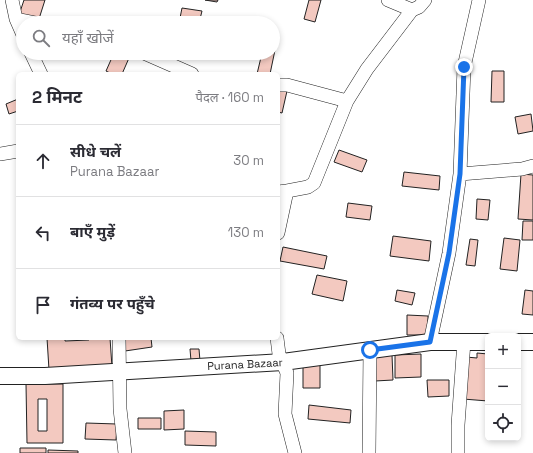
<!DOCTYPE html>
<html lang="hi">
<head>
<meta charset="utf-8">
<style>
  body { margin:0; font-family:"Space Grotesk","Noto Sans Devanagari",sans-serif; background:#f2f2f3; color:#2b2b33 }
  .controls { position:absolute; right:12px; bottom:12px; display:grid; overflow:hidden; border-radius:6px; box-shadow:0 2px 6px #0003 }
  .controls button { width:36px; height:36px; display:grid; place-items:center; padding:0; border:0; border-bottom:1px solid #e1e1e2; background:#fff; color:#2b2b33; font:20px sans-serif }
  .stop { position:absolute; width:12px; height:12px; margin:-9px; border:3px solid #1a73e8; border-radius:50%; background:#fff }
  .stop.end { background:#1a73e8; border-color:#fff; box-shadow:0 1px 4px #0008 }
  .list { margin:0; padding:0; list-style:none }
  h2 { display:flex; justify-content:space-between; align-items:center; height:52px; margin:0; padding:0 16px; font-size:17px }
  h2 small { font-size:13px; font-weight:400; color:#7c7c81 }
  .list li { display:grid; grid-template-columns:26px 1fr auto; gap:12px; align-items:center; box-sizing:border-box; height:72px; padding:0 16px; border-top:1px solid #e1e1e2 }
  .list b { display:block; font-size:15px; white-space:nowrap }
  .list p { margin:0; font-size:13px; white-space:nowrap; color:#7c7c81 }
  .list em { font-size:13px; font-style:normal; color:#7c7c81 }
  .icon { flex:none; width:22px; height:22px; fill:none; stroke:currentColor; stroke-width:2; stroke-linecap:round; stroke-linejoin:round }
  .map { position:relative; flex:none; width:533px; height:453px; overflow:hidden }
  .search { position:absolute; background:#fff; box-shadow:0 2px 6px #0003; left:16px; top:16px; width:264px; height:44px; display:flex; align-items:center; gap:10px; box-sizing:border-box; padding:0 14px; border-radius:22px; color:#7c7c81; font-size:15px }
  .panel { position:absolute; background:#fff; box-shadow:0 2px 6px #0003; left:16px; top:72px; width:264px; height:268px; border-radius:6px }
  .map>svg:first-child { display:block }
  .building { fill:#f3c9c0; stroke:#222; fill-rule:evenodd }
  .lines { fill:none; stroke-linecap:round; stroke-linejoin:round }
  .minor-casing { stroke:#222; stroke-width:14 }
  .tertiary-casing { stroke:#222; stroke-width:18 }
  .minor { stroke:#fff; stroke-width:13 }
  .tertiary { stroke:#fff; stroke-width:16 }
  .route { stroke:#1a73e8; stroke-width:5 }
  .labels { text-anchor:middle; stroke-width:3; stroke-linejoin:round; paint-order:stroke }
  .street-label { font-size:11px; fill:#222; stroke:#fff }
</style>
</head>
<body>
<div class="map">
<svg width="533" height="453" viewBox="0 0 533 453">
  <rect width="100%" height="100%" fill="#fff"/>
  <!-- building -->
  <path class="building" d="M24,0H45L38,22L19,15Z
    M205,0H218L217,2Z
    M309,0H321L315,22L304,19Z
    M182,8L202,11L199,23H179Z
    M273,49L275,50L270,74H257L262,53H273Z
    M114,53H119L129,58L122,74H112L106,71Z
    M155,53H173L172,57L155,55Z
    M492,71H504V102H491Z
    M279,89L287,91L282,113L278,112Z
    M18,99V111L9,114L6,104Z
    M531,114L533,131L518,134L515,117Z
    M339,150L367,160L362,172L334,162Z
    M404,172L440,176L439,190L402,186Z
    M521,174L533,175V220L518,219Z
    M477,199L490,200L488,220L476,219Z
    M348,203L372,206L370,220L346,217Z
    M523,221H533V240H522Z
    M393,236L431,241L429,261L390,256Z
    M504,238L520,240L517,271L500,269Z
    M470,239L478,240L475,266L466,265Z
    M283,247L327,256L324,269L280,261Z
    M317,275L347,281L343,301L312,294Z
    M397,290L415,293L412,305L395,301Z
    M525,290L533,291V315L522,314Z
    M407,315L428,316V335H407Z
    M47,338H65V341L89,340V338H110L112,367L49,370Z
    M123,338H151L152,347L125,351Z
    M190,349H199L200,361H191Z
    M477,353L488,354V401L463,399L466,357L477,358Z
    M421,354V377L395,378V355Z
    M374,355H392L393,380L375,381Z
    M303,365H320V388H303Z
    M427,380H449V396L428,397Z
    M26,384H63V443H27ZM38,399H47V431H38Z
    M309,405L351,410L350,423L308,419Z
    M184,410V429L164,430V411Z
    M138,418H161V429H138Z
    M86,423L117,424L116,440L85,439Z
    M185,431L216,432V446L185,445Z
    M20,448H46V453H20Z
    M48,450L78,451V453H48Z"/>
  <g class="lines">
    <!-- minor casing -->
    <g class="minor-casing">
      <path id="minor" d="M12,0L16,19L23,35
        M388,0L412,10
        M16,19L36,23
        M31,53L41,74
        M144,53L192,74
        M278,85H287L347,101
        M0,154L18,151
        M460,174L522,169L533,166
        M287,191L308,187L314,183L347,101L367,69L412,10L419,7L425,0
        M278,192L287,191L278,233
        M119,338L120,409L125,453
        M277,338L279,354L287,373L285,414L295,453
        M430,342L449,253L460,174L464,67L479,0
        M369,453L370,350
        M458,453V425L464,341"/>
    </g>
    <!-- tertiary casing -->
    <g class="tertiary-casing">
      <path id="tertiary" d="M518,342H533
        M0,376H45L283,362L430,342H488"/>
    </g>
    <!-- minor -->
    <use href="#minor" class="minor"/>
    <!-- tertiary -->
    <use href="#tertiary" class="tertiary"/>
  </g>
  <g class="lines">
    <!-- route -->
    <path class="route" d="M370,350L430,342L449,253L460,174L464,67"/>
  </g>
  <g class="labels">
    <!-- street labels -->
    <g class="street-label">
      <text transform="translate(245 364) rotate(-3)" y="4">Purana Bazaar</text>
    </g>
  </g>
</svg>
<div class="controls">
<button>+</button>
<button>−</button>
<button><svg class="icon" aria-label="locate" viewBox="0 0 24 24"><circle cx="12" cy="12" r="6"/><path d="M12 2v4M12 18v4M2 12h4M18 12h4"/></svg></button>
</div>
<div class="stop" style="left:370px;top:350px"></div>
<div class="stop end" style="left:464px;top:67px"></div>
<div class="search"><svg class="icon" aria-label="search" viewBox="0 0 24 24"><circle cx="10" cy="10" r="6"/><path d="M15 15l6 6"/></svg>यहाँ खोजें</div>
<section class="panel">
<h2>2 मिनट<small>पैदल · 160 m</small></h2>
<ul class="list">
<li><svg class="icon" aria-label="ahead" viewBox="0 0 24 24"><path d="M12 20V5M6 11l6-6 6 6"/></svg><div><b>सीधे चलें</b><p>Purana Bazaar</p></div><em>30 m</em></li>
<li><svg class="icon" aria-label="left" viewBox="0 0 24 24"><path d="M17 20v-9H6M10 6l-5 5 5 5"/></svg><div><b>बाएँ मुड़ें</b></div><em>130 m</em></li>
<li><svg class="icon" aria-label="arrive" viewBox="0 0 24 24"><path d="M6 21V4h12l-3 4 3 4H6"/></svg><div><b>गंतव्य पर पहुँचे</b></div></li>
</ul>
</section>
</div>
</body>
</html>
